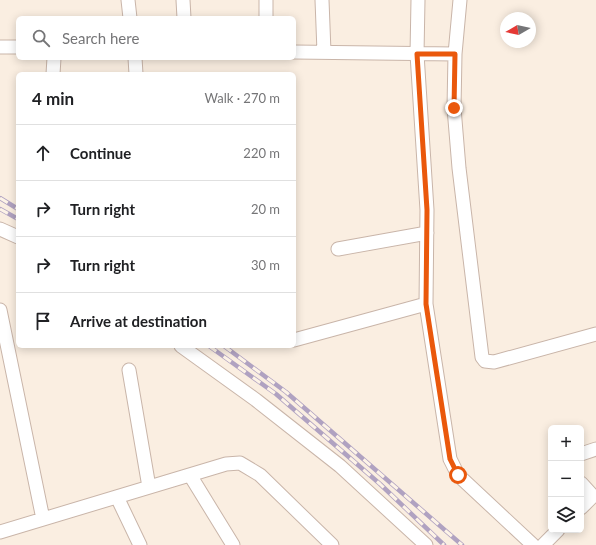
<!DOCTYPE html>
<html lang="en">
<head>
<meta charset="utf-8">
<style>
  body { margin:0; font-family:Lato,sans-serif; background:#f6f6f6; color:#202124 }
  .controls { position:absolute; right:12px; bottom:12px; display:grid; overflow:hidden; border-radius:6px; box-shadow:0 2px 10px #0003 }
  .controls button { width:36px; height:36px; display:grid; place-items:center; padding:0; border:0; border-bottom:1px solid #e0e0e0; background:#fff; color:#202124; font:20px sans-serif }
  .compass { position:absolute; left:500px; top:12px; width:36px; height:36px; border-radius:50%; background:#fff; box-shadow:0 2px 10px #0003; rotate:261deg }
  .stop { position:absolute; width:12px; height:12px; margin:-9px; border:3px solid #ea580c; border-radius:50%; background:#fff }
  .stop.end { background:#ea580c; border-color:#fff; box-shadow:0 1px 4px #0008 }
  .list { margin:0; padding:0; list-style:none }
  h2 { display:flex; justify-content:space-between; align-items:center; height:52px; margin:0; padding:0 16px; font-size:17px }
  h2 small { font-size:13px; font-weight:400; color:#757577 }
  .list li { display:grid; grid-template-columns:26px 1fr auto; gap:12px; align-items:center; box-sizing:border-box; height:56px; padding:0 16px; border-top:1px solid #e0e0e0 }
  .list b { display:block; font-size:15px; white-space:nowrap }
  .list em { font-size:13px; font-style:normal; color:#757577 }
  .icon { flex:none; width:22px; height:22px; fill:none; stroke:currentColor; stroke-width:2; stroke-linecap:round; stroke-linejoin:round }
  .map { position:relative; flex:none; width:596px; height:545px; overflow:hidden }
  .search { position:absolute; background:#fff; box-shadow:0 2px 10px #0003; left:16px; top:16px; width:280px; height:44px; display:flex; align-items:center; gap:10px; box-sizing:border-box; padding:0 14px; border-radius:6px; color:#757577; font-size:15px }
  .panel { position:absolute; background:#fff; box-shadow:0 2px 10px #0003; left:16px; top:72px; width:280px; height:276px; border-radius:6px }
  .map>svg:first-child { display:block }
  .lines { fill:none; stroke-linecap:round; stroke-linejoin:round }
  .minor-casing { stroke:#c9b5a9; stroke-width:15 }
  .minor { stroke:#fff; stroke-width:13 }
  .rail-casing { stroke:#b0a2c1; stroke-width:4.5 }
  .rail { stroke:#fdf3e7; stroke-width:3; stroke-dasharray:9; stroke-linecap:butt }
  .route { stroke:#ea580c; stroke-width:5 }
</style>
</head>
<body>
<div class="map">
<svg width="596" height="545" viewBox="0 0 596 545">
  <rect width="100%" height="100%" fill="#faeee1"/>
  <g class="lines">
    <!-- minor casing -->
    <g class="minor-casing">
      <path id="minor" d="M128,0L130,18
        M183,0L184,18
        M266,0V18
        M322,0L324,52
        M418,0L417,54L427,210L426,304L450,459L458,475L533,545
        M460,0L455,54L454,108L459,168L482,357L485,361L494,362L596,334
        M0,47H18
        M294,52L455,54
        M135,58L136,74
        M53,74L54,58
        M0,229L18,237
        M338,249L427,233
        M0,310L43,519
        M294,340L426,304
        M181,346L256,400L340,466L426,545
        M129,370L149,487
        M581,454L596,449
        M190,475L233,545
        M581,483L593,496L581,508
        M117,497L140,545
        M0,532L226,464L240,463L260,475L332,545
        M543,545L558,530"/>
    </g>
    <!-- minor -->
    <use href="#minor" class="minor"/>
    <!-- rail casing -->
    <g class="rail-casing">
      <path id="rail" d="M0,198L18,209
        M0,209L18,219
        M209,346L276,394L380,484L444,545
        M224,346L286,392L462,545"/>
    </g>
    <!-- rail -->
    <use href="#rail" class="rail"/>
  </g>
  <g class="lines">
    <!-- route -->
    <path class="route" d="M454,108L455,54H417L427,210L426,304L450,459L458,475"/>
  </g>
</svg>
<div class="controls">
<button>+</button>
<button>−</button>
<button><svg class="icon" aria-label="layers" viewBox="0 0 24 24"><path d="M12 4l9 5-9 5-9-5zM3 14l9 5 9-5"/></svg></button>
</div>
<svg class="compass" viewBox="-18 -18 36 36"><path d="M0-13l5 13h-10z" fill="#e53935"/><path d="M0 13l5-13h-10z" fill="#757577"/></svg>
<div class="stop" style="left:458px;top:475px"></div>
<div class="stop end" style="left:454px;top:108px"></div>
<div class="search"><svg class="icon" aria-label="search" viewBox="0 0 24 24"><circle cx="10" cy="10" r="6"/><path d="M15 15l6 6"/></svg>Search here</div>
<section class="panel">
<h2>4 min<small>Walk · 270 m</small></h2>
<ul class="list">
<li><svg class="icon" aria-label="ahead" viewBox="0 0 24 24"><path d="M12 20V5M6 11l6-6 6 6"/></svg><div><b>Continue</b></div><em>220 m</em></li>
<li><svg class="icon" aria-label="right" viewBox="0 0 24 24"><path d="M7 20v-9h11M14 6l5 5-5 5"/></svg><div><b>Turn right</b></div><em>20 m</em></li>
<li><svg class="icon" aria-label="right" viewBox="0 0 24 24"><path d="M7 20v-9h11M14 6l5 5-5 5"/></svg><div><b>Turn right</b></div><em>30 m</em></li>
<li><svg class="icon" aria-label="arrive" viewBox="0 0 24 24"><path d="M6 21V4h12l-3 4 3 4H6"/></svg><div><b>Arrive at destination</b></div></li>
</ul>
</section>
</div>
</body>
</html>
